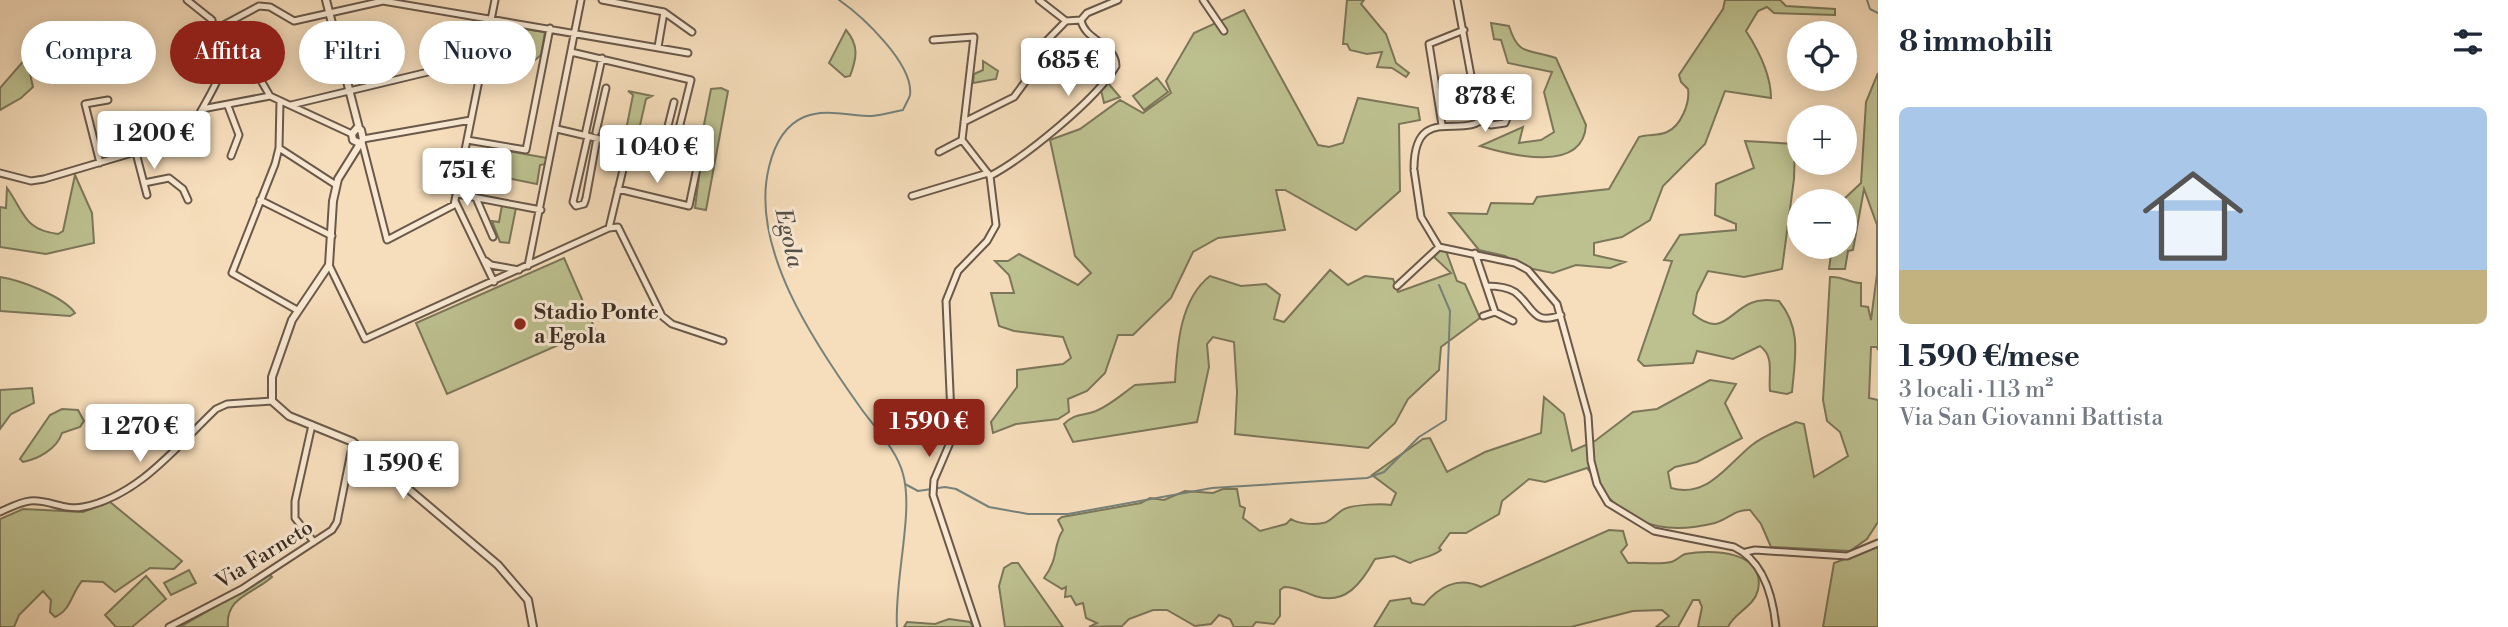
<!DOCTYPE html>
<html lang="it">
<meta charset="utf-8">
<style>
body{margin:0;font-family:"Libre Bodoni",serif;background:#f2f2f3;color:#1f2937;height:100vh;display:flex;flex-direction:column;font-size:26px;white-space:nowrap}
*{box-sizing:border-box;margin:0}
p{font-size:23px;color:#747a83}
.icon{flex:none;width:38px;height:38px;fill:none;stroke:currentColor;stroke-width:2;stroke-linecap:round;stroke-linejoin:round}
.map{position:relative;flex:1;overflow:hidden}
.drawer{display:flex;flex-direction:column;background:#fff;width:630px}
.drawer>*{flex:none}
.banner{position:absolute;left:21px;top:21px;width:665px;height:63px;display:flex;gap:14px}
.tools{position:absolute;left:1787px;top:21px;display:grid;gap:14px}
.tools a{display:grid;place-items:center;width:70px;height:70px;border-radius:50%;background:#fff;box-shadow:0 4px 18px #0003;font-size:35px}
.price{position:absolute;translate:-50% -60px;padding:0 16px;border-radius:7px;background:#fff;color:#222;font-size:23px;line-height:46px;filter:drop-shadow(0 2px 4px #0008)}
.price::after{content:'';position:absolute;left:50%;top:42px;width:21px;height:16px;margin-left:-10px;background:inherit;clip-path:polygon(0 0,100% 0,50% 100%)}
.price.selected{background:#8f2418;color:#fff}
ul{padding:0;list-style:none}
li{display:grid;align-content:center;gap:14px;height:371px;padding:0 21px}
li span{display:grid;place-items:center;height:217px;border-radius:10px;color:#555}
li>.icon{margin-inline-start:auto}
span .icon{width:126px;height:126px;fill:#fffc;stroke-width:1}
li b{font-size:30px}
h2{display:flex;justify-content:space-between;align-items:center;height:84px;padding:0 21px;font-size:30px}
.chip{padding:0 24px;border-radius:32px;background:#fff;box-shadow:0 4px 18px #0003;font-size:24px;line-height:63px}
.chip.selected{background:#8f2418;color:#fff}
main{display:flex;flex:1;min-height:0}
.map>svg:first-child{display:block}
.green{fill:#bdc190;stroke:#7c775a;stroke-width:2}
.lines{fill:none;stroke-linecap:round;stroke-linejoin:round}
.stream{stroke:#76827b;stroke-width:2}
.minor-casing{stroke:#6a594a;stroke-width:9}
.tertiary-casing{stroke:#6a594a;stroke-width:10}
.minor{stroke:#f9e9d3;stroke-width:5}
.tertiary{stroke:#f9e9d3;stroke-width:6}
.poi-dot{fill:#8f2418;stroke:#f9e9d3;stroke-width:2.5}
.labels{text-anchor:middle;stroke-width:6;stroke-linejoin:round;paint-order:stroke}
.poi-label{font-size:21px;font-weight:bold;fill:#3c2d25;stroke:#f9e9d3;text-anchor:start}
.street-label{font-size:21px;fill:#3c2d25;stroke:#f9e9d3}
.water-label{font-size:23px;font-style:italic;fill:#545049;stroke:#f9e9d3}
</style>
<main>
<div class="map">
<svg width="1878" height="627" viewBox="0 0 1878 627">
<rect width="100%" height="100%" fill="#f6ddbb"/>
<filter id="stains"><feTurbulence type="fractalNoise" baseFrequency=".00286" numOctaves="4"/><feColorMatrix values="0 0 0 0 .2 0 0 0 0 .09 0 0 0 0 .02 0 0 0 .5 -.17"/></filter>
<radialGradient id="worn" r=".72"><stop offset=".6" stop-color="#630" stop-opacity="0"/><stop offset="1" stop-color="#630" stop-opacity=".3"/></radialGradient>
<path class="green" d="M1347,0H1364L1361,4L1386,34L1396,63L1409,73L1406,77L1392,68L1377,67L1382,52L1367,54L1350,50L1347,44H1343Z
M1725,0H1780L1786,6L1835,9V15L1774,13L1767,7L1758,11L1746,31C1757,48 1771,75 1771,98L1725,91L1705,144L1663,186L1650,220L1622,237L1594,243V255L1625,262L1610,268L1576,265L1553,273L1528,268L1505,256L1479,250L1449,213L1487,214L1491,203L1533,204L1537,197L1609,189L1639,137C1648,134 1659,136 1667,132C1681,126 1690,103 1688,89L1681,82L1679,75L1723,9Z
M1244,10L1318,145L1329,147L1343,143L1358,98L1418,108L1420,120L1399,124L1400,191L1356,230L1285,190H1276L1285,230L1218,238L1193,252L1171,298L1133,335H1118L1105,373L1087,391L1068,399L1069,412L1058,419L1016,424L993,433L991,422L1017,387V370L1063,364L1071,358L1063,337L1014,331L999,326L991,293H1014L1009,275L995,261H1008L1019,254L1078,285L1091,273L1075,256L1050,140L1080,129L1120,100L1143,113L1171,93L1166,81L1194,33Z
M1491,23L1509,26C1519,58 1529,48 1556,58L1586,125C1583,174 1510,155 1480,146L1523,127L1519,143L1541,140L1554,132L1544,92L1552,72L1508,63L1501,40L1494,39Z
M525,29L545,32L541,55L535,60L522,49Z
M846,30C859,45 857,58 850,76L845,77L829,63Z
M33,50C57,50 77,51 95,69L57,64L37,65L30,74L33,87L21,98L0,110V88Z
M983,61L998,71L996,79L973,83L974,74L983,70Z
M1878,73V350L1877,347H1871L1869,398L1878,400V522L1867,539L1850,551L1771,547L1761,524L1750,510C1735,509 1729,519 1715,523C1675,533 1640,530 1609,498C1601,490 1595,477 1587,468L1545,482L1529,479L1502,501L1499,514L1466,533H1450L1439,548L1441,550C1431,558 1421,557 1410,563L1394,556L1375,559C1362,582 1346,606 1315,596C1303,592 1297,587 1284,587L1280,590V616L1274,624L1256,622L1252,627H1234L1230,619L1219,615L1211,624L1195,626L1167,610H1153L1129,619L1122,626L1089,627L1097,623L1086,618L1083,603L1076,605L1071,596L1065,597L1066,587L1062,589L1044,578C1060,556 1052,547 1063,530L1058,520L1062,517L1141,503L1150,498L1164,500L1185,491L1213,493L1223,489H1237L1240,506L1245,508L1243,518L1260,531L1286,524L1291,519C1298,524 1314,525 1323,523C1331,523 1338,510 1347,508C1355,505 1382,503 1391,505L1396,493L1372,475L1423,439L1430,438L1447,472L1485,452L1541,433L1544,397L1564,414L1572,451L1595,441L1633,412L1657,409L1710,380L1736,384L1725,403L1742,438L1697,462L1675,467L1668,472L1671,488C1707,499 1727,465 1752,445C1764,435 1782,429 1796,422L1804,424L1814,477L1848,456L1840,432L1827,421L1823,400L1830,277C1843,276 1849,283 1861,283V306L1868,307L1871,320L1877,274V225L1864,189L1853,250L1848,251L1845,269H1829L1832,247H1844L1842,201L1861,183L1866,102Z
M1157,78L1168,92L1144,110L1133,96Z
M1108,83L1120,97L1104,103L1101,90Z
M721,88L728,91L706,210L695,208L700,169H703L705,157L698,155L711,89Z
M628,91L652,96L646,99L638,134L626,130L633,95Z
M1745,141L1795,144L1794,179L1782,269L1744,277L1708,271L1697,293L1693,314C1722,338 1729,312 1751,303C1760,299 1769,300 1779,301C1802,329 1795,358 1792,392L1787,394L1770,391C1768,374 1775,357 1760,346L1733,359L1697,351L1693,363L1644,366L1638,360L1672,261L1664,260L1680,235L1736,230V224L1715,215L1716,184L1754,168Z
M492,148L547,158L546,164L540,165L537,184L487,174Z
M75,175L92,213L94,243L46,254L0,247V207L6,208L7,188C25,213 24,230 58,234L63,231Z
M502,205L516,208L509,243L500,242L492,221L499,222Z
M1441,249L1446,251L1457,281L1465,284L1480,318L1441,347L1439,370L1408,399L1395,423L1368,448L1235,434L1237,392L1234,342L1213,337L1207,344L1209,367L1197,422L1073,442L1064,424C1075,413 1083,416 1096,411C1112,404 1122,394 1135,385L1175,382C1177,346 1180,299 1210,276L1241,286L1266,284L1280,295L1274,319L1284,322L1330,270L1348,285L1365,276L1393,279L1398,292L1451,273L1434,257Z
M564,258L595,329L447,394L416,323Z
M0,277C20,280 63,296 75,313L70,316L0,311Z
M32,388L34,403L11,414L0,429V390Z
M62,409L78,410L84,421L80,427L62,433C57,449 38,459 23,462L20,459L50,415Z
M110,502L182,561L174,569L150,568L115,592L103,582L82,581C71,594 71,610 55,617L50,612L51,600L43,591L19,615L14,627H0V519L23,509L83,512Z
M1609,530L1623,531L1627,545L1621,552L1628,563C1640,562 1659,565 1671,562C1676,561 1680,556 1685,554C1710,549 1766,550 1758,590C1754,607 1735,612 1728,627H1698L1702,607L1699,600H1693L1678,627H1656L1669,616L1662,610L1633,611L1571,627H1374L1390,601L1410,598L1412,603L1424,605C1438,587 1458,576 1481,587Z
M1878,547V627H1823L1834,563Z
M1012,563H1018L1063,627H1005L999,586L1004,568Z
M189,570L196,583L171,595L164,583Z
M270,575L272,577C253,594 225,597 228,627H180Z
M146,576L166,599L132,627H116L105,615Z
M949,619L970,622L973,627H904L907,622L935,624Z"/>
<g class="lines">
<path class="stream" d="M839,0C862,16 914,64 910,95C909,99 905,105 903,110C893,112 882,115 872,116C850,116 825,108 804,117C783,126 774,146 769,167C749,247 815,344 860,407C874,427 897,450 903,474C914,512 894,581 897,627
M1867,0L1870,9L1878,13
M905,484L918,491L945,487L956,489L989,507L1028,514H1068L1212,488L1367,478L1384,472L1419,437L1446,420L1450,311L1439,285"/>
<g class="minor-casing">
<path id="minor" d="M187,0L212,20
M602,0L664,12L658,47
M1039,0L1066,21L1081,20
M1203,0L1224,31
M259,6L270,7L294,21L383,1L688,53
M664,12L692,32
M1081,20L1087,13L1118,0
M220,27L259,6
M228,32L238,41L270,96L352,134
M933,40L974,37L962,140L990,176L996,225L987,241L958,271L946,301L952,438L934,480L933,495L977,627
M571,52L691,80L672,157
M280,101L279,148L275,164L232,273L297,310
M291,105L482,59
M228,106L239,135L231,156
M202,109L270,96
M1481,121L1491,125L1505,123L1512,106L1485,97
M964,122L1014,97L1025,82L1026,62L1066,21
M1442,125L1429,44L1464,30
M557,129L621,144
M596,132L606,88
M585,135L602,58
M588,136L573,202L576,206L584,204L586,198L597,138
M363,139L471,120
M621 146a7 7 0 1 1 14 0a7 7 0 1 1-14 0Z
M467,140L526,150L550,28
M362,142L387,240L454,205L495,0
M279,148L336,185
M939,152L962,140
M136,153L147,195
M661,154L674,102
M100,163L85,104L108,100
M1414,167C1415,101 1466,142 1485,116L1487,104L1472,81L1457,0
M1414,170L1421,217L1439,247L1515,263L1528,270L1557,304L1588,416L1591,461L1597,484L1608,503L1654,531L1734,547C1764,561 1773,597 1776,627
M0,173L31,181L44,179L186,137C199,113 234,61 229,35L214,25L210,18
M990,176C1024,158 1097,99 1116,66C1116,44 1084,40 1081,20
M144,183L169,178L183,189L188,200
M618,189L689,206L698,163L634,148
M457,194L541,210
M912,196L988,173
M476,198L493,237
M260,200L332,236
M455,201L494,282
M609,228L627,153
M1475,253L1495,312L1513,321
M486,261L491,265L519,270
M329,265L365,339L609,228L618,227L662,316L672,324L723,341
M528,266L581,0
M1397,286L1439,247
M1487,286C1496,286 1507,287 1515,292C1534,307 1532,326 1561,315
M1483,316L1495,312
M312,425L295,501V518L314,542
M0,512C9,508 20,502 30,501C48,499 65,511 83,507C139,496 177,446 216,409L227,404L272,401
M1746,552L1755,550L1847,556L1878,543
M169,627L242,589L332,530L337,522L353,442"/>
</g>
<g class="tertiary-casing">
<path id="tertiary" d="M326,0L359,128
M359,143L353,140L352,134L357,128L361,130L363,139L338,179L333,201L329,265L292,320L272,377V401L289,416L353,442L498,565L528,600L533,627"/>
</g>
<use href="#minor" class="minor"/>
<use href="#tertiary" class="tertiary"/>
</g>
<circle class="poi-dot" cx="520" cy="324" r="7"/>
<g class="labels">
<g class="poi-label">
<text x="534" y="319">Stadio Ponte<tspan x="534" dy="24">a Egola</tspan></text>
</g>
<g class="street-label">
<text transform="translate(264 554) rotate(-32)" y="7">Via Farneto</text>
</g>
<g class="water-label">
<text transform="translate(790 238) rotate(77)" y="8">Egola</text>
</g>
</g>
<rect width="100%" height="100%" filter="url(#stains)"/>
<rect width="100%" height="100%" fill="url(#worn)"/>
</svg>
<div class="tools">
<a><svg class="icon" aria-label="locate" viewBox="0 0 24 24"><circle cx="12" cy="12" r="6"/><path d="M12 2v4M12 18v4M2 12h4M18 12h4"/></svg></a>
<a>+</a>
<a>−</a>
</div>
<b class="price" style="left:1068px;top:98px">685 €</b>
<b class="price" style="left:1485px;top:134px">878 €</b>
<b class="price" style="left:154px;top:171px">1 200 €</b>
<b class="price" style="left:657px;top:185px">1 040 €</b>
<b class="price" style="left:467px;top:208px">751 €</b>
<b class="price selected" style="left:929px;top:459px">1 590 €</b>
<b class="price" style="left:140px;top:464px">1 270 €</b>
<b class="price" style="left:403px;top:501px">1 590 €</b>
<div class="banner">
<a class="chip">Compra</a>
<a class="chip selected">Affitta</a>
<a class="chip">Filtri</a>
<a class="chip">Nuovo</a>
</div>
</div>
<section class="drawer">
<h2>8 immobili<svg class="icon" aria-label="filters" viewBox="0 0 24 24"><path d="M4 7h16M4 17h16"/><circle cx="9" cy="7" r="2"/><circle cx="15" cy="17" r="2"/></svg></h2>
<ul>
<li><span style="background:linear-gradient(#a9c7e8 75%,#c2b280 0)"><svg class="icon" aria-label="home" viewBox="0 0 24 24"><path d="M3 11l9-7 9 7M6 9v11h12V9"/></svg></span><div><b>1 590 €/mese</b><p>3 locali · 113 m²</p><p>Via San Giovanni Battista</p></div></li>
</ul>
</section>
</main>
